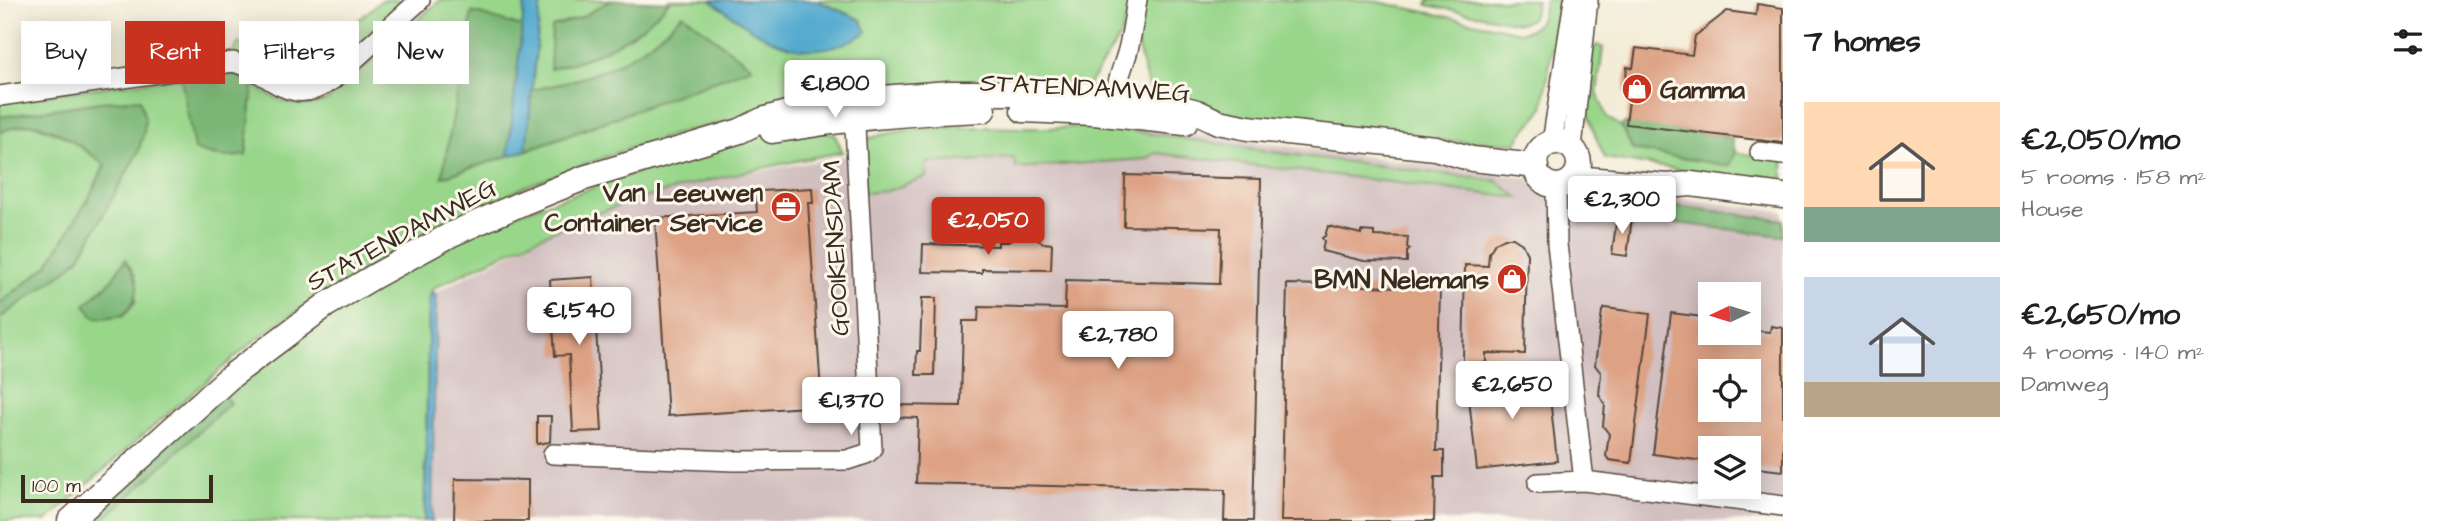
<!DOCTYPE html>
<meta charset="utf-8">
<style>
body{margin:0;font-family:"Architects Daughter",sans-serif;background:#f2f2f2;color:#202124;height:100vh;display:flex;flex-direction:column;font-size:26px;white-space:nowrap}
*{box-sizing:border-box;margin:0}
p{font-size:23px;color:#757577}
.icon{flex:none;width:38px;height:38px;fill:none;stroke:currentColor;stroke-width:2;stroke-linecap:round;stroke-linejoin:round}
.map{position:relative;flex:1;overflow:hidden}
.details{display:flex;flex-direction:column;background:#fff;width:665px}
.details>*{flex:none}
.hud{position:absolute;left:21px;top:21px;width:665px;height:63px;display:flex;gap:14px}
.needle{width:46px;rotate:266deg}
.controls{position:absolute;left:1698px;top:282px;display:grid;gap:14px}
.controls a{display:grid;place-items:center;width:63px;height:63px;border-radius:0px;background:#fff;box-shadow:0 4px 18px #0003;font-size:35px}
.scale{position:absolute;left:21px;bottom:18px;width:192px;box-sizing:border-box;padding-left:7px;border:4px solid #3b2a1e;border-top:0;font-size:19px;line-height:24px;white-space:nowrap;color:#3b2a1e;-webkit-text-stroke:5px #fbf7ec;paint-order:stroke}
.price{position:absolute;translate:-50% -60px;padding:0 16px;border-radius:7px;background:#fff;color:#222;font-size:23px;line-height:46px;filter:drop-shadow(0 2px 4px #0008)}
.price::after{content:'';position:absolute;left:50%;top:42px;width:21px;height:16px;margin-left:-10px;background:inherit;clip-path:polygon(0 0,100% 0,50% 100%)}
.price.current{background:#c8321e;color:#fff}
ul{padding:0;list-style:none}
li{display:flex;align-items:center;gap:21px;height:175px;padding:0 21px}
li span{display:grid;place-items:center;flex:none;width:196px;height:140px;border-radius:0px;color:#555}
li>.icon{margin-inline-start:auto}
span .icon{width:84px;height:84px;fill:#fffc;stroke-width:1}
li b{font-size:30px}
h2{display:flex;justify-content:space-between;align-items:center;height:84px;padding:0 21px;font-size:30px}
.pill{padding:0 24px;border-radius:0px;background:#fff;box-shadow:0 4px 18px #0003;font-size:24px;line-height:63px}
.pill.current{background:#c8321e;color:#fff}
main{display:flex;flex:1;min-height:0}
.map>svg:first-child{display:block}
.industrial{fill:#d2bfc0;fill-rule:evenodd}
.green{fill:#98d68a;stroke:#6a8054;stroke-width:2;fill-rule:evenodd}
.forest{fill:#7ab776;stroke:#5a704a;stroke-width:2}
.water{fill:#51a9ce;stroke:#466a76;stroke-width:2}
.building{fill:#dda184;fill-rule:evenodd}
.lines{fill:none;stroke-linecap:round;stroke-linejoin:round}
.minor-casing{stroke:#57473a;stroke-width:22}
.major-casing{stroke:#57473a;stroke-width:27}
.minor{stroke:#fff;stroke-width:19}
.major{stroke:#fff;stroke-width:24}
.labels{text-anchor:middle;stroke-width:6;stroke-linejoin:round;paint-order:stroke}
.street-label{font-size:26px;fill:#3b2a1e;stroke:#fbf7ec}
.poi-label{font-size:26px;font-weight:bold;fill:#3b2a1e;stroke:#fbf7ec;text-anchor:end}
</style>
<main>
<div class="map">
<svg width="1783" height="521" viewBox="0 0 1783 521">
<rect width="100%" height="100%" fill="#fbf7ec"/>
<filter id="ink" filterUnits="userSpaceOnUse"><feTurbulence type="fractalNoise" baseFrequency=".0143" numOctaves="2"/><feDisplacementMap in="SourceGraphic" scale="14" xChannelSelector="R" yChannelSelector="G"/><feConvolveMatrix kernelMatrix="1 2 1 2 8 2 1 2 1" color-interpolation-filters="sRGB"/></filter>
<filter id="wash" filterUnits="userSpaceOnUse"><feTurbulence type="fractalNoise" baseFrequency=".00686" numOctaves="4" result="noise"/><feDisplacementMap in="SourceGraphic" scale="28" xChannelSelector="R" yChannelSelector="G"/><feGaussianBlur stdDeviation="1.57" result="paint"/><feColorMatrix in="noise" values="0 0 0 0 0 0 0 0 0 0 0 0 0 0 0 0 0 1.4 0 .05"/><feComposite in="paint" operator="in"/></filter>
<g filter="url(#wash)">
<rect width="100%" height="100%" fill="#f3edd8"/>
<path class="industrial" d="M1148,128L1783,212V521H106L326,350L622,195L869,152ZM1710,294H1748V332H1710ZM1710,371H1748V410H1710ZM1710,448H1748V486H1710Z"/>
<path class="green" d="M382,0H411L331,74L299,87L230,55L239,43L277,60L304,61L323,50Z
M440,0H525L522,27L472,12L443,177L541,146L751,67L683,14C633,63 599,77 532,90L541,0H611L580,18L552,27L551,69C602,57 632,38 669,1L667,0H710L774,42L861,20L816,0H1131L1121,35L1087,87L743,118L682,132L625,150L526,186L421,237L309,302L253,342L143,435L46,521H0V318L67,270L80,257L138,152L99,102L0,117V100L181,77L246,155L253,85C279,101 299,112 329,99ZM126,260L136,301L124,315L103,318L94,296L110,282Z
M1144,0H1369L1520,32C1539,30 1543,17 1545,0H1559L1543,107C1536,121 1522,130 1516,143L1406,140L1252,119L1150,95L1136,39Z
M1429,0H1537C1535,13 1533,22 1519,23L1427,5Z
M1597,45L1603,48L1597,92L1607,118L1621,126L1633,150L1729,165L1733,152L1783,159V186L1605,158L1593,130L1585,102L1593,48Z
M32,124L64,136L105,164L90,196L47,266L0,303V132L15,127Z
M1093,125L1280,153L1497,181L1519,198L1156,153L1145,159L1016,168L1014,158L926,163V177L887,191L864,193L863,151L867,139C940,116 1018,135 1093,125Z
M782,131L828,132L834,134L843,152C772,165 703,180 634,201C563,222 498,257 432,289L429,296L424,521H102L230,403L221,393L296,335L486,224L736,139Z"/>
<path class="forest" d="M611,0L669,2C637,38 597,58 550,69L552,27L580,18Z
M472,12L522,27L508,156L442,177Z
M683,14L752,67L526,150L532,90C599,77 633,63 683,14Z
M226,72L235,75L253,85L246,155C226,159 212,156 194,149L181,77Z
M140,99L145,119L144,132L138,152L80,257L67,270L0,318V303L47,266L90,196L105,165C88,151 54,126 32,124C22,123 9,129 0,132V117L100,102Z
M1626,122L1732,138L1735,152L1729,166L1633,150L1621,126Z
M1639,201L1783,220V236L1602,214L1604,203Z
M125,260C142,281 141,295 124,315L103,318L94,317L85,305L110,282Z
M221,393L230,403L102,521H78Z"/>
<path class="water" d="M525,0H541L526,150L508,156Z
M710,0H816L861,20L867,32C802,71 764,39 710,0Z
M434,292L436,298L432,521H425L429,296Z"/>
<g id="blocks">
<path class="building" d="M1757,4L1783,8V143L1626,124L1630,93H1624L1627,67L1633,68L1636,48L1692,55L1695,36L1727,11L1756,15Z
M1125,175L1261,179L1253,521H1224L1225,490L916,483L918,418L893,417L894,405L961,406L963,321H978L979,307L1065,309L1066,280L1219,284L1221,228L1124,226Z
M812,188L813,203H808L822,406L668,416L655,218L757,212L756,198H762V191Z
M1617,216L1632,218L1627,256L1612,254Z
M1328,226L1361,234V231L1374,232V236L1408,237L1407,247L1410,249L1407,252V262L1364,261L1322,251L1324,241L1322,238L1325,236Z
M1023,235L1036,238L1043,243L1052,244L1051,270L982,269V273L922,272L923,244L998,246V242H1007Z
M1513,238L1522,244L1527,254L1525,354L1486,353V363L1463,362L1465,265L1488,266L1489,253L1495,243L1505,238Z
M593,277L602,431L573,432L569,355L555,356L550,280Z
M1287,284L1440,288L1436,451H1444V477H1435L1434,521H1281Z
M922,298H936L934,375H916L917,351H920Z
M1605,308L1650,314L1631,463L1609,460L1606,456L1609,434L1603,426L1605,404L1599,395L1601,373L1595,365L1602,311Z
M1671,313L1710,318V332H1748V330L1770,332L1771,326L1783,328V471L1748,467V448H1710V462L1653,454ZM1710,371H1748V410H1710Z
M1547,371L1557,461L1477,470L1467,381Z
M537,416H551L550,442L537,444Z
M455,479L528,480V521H454Z"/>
</g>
</g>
<g filter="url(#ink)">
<use href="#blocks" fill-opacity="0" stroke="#57473a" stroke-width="2"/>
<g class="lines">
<g class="minor-casing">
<path id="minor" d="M0,96L233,62C273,71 288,111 332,80L420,0
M1119,111C1112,87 1122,72 1128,50C1132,34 1134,17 1137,0
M1552,143L1574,0
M1572,147L1588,0
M1760,152L1783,155
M1556,186L1557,244L1584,481L1783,506
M553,454L734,461L847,460L866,454L872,449L854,107
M1538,483L1584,481"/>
</g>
<g class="major-casing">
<path id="major" d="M1023,110L1094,113L1185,123
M772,131C842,119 911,112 983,110
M1535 164a22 22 0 1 1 44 0a22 22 0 1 1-44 0Z
M1575,178L1667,186L1691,184L1783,196
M70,521L230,377L326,305L375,276L452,234L520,204L584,178L740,131L762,120L804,108L853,100L949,93H1055L1146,99L1197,112L1218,122L1248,128L1435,148L1472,159L1536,166"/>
</g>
<use href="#minor" class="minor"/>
<use href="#major" class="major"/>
</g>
</g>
<defs>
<g id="shop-disc" transform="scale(1.575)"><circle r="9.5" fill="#c8321e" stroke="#fbf7ec"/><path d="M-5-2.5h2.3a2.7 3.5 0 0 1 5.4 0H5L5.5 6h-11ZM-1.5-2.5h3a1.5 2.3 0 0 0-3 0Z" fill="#fff"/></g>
<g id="office-disc" transform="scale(1.575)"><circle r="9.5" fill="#c8321e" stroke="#fbf7ec"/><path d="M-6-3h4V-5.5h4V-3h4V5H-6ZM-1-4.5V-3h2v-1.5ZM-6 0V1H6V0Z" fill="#fff"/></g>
</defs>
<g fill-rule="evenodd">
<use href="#shop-disc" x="1637" y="89"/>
<use href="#office-disc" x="786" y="207"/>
<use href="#shop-disc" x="1512" y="279"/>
</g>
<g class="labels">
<g class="street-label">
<text transform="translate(1085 87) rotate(3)" y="9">STATENDAMWEG</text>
<text transform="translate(401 234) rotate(-28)" y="9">STATENDAMWEG</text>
<text transform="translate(835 248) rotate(-93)" y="9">GOOIKENSDAM</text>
</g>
<g class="poi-label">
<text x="1660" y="98" text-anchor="start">Gamma</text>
<text x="763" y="201">Van Leeuwen<tspan x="763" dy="30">Container Service</tspan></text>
<text x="1489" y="288">BMN Nelemans</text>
</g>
</g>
</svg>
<div class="controls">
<a><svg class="needle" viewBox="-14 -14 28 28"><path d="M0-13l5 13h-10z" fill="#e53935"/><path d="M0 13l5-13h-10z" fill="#757577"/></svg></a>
<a><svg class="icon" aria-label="locate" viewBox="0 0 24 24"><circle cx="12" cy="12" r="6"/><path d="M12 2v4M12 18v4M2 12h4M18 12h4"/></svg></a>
<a><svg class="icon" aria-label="layers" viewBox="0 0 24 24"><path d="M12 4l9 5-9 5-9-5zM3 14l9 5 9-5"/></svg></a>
</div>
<div class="scale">100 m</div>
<b class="price" style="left:835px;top:120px">€1,800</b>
<b class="price" style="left:1622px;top:236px">€2,300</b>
<b class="price current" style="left:988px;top:257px">€2,050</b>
<b class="price" style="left:579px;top:347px">€1,540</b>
<b class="price" style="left:1118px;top:371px">€2,780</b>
<b class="price" style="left:1512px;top:421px">€2,650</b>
<b class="price" style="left:851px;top:437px">€1,370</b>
<div class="hud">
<a class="pill">Buy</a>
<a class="pill current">Rent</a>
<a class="pill">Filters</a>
<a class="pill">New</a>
</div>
</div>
<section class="details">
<h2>7 homes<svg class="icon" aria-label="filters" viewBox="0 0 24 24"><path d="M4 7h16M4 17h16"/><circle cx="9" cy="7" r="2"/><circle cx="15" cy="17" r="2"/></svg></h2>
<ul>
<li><span style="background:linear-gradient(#ffd9b3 75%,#7fa58c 0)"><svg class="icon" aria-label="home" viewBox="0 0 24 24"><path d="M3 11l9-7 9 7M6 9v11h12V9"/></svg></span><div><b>€2,050/mo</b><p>5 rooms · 158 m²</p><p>House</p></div></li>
<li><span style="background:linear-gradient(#c9d6e8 75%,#b9a48a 0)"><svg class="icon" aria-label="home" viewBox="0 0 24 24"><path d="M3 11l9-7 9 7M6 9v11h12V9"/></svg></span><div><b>€2,650/mo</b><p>4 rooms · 140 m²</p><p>Damweg</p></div></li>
</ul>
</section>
</main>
